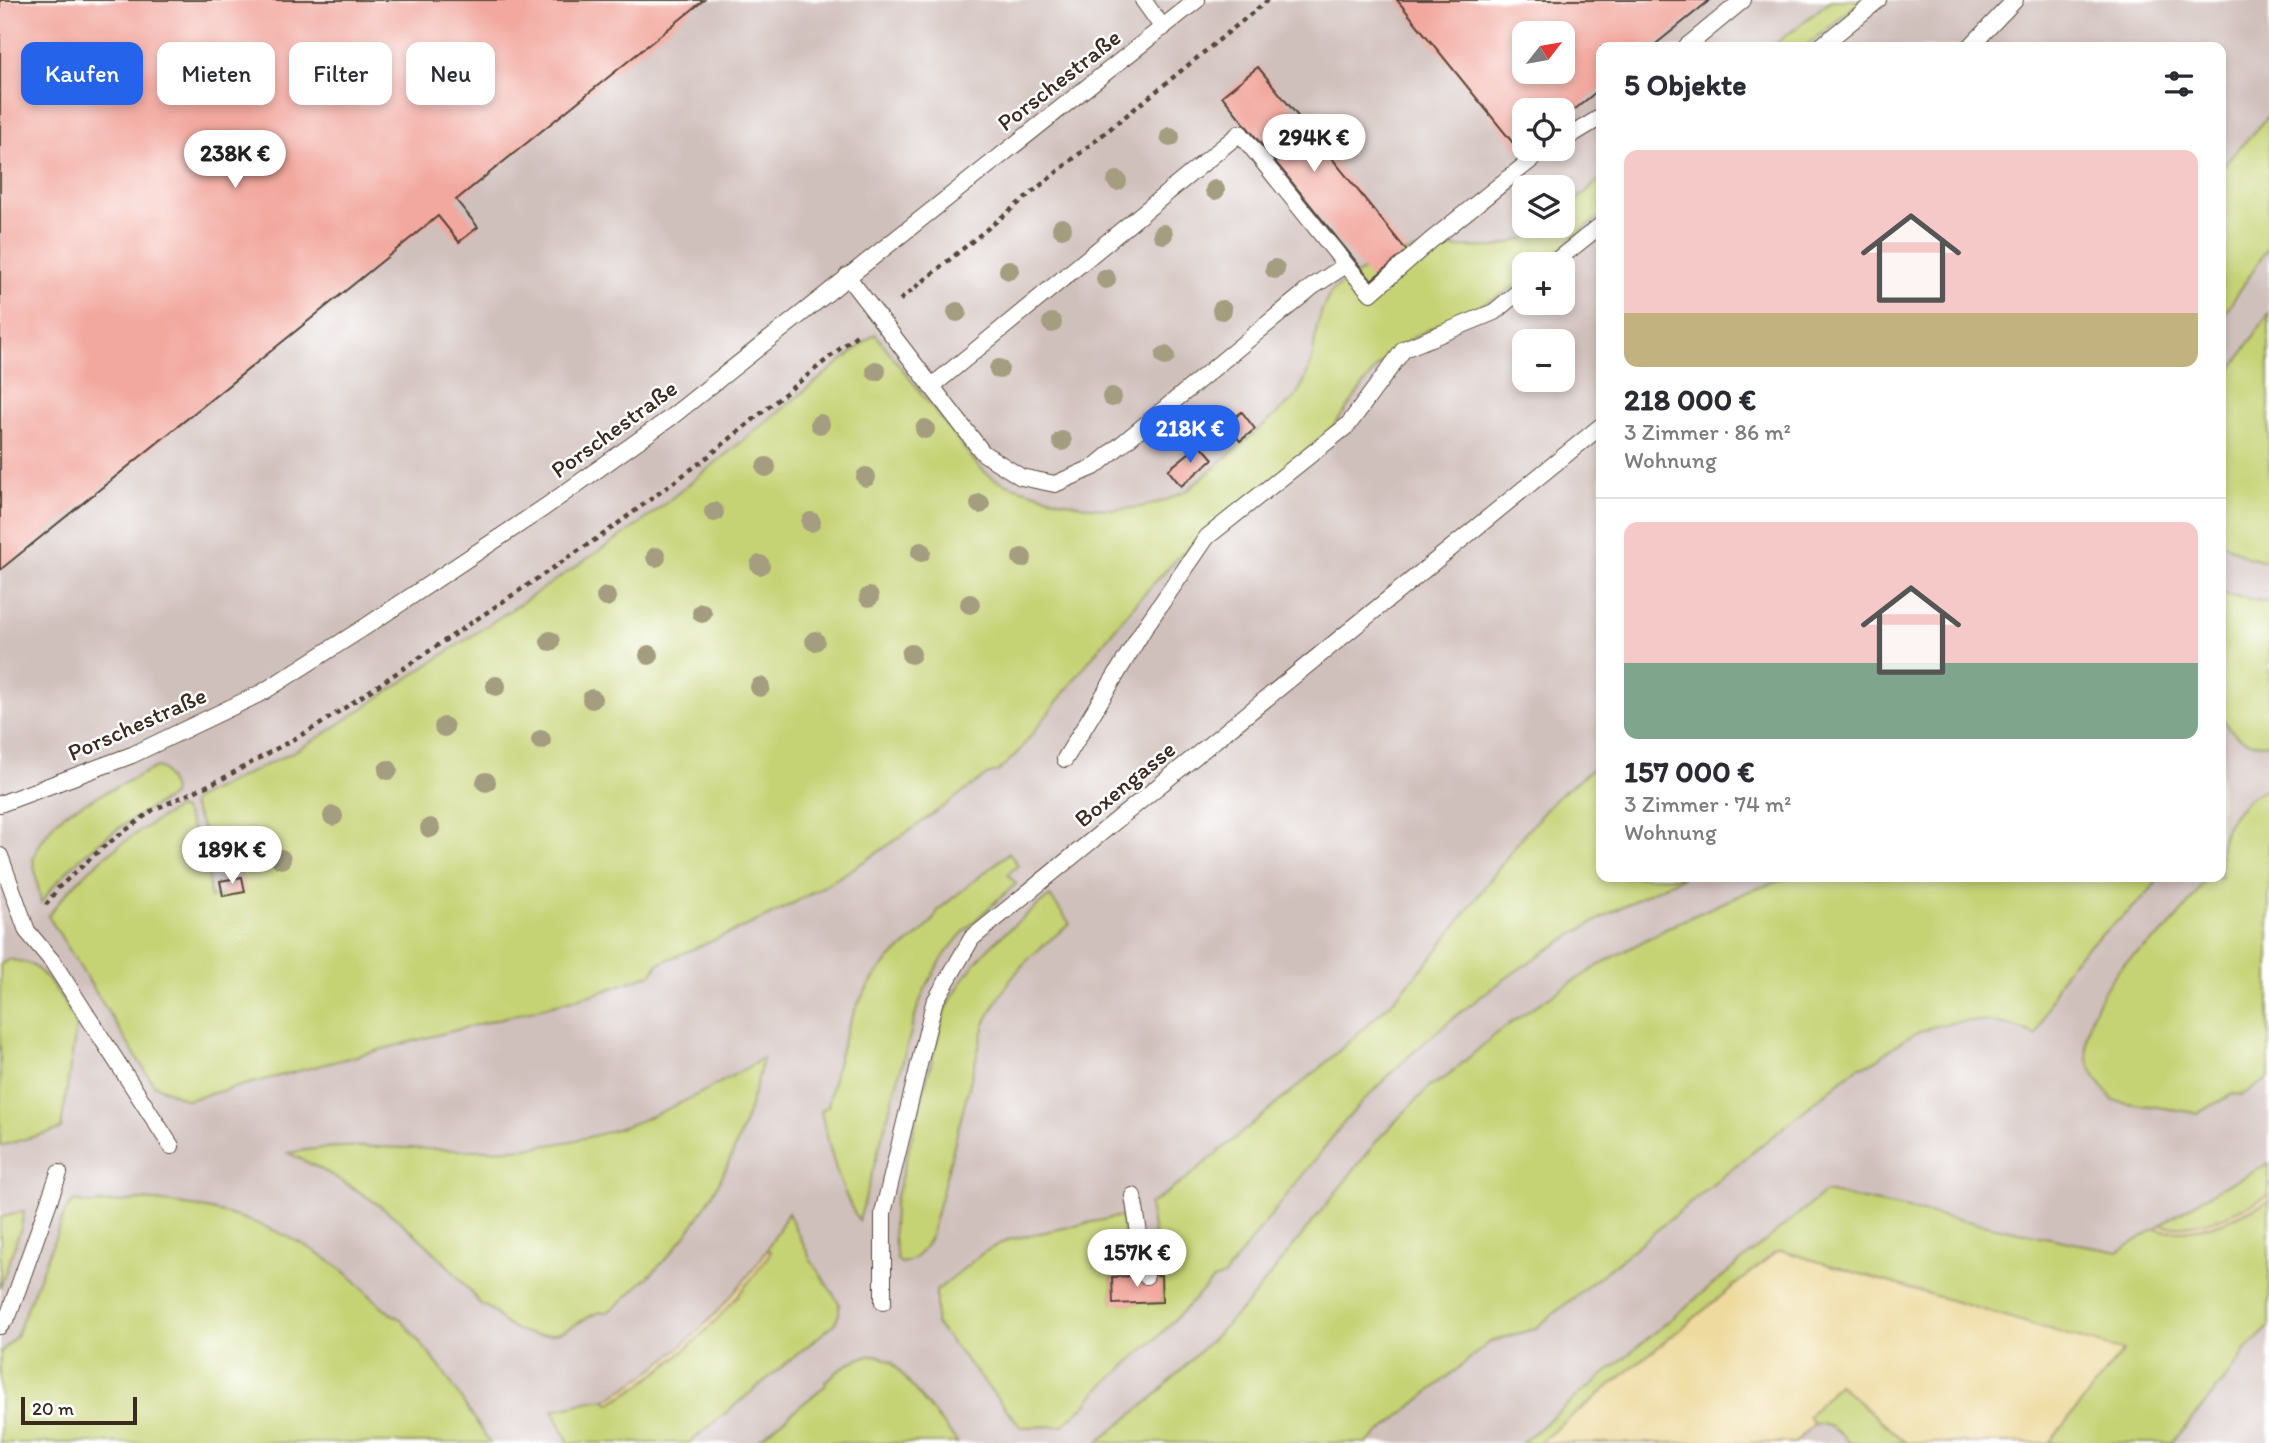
<!DOCTYPE html>
<html lang="de">
<meta charset="utf-8">
<style>
body{margin:0;font-family:Itim,sans-serif;background:#f2f2f3;color:#2b2b33;height:100vh;display:flex;flex-direction:column;font-size:26px;white-space:nowrap}
*{box-sizing:border-box;margin:0}
p{font-size:23px;color:#7c7c81}
.icon{flex:none;width:38px;height:38px;fill:none;stroke:currentColor;stroke-width:2;stroke-linecap:round;stroke-linejoin:round}
.map{position:relative;flex:1;overflow:hidden}
.sheet{position:absolute;left:1596px;top:42px;width:630px;height:840px;display:flex;flex-direction:column;background:#fff;border-radius:14px;box-shadow:0 4px 10px #0003}
.sheet>*{flex:none}
.hud{position:absolute;left:21px;top:42px;width:665px;height:63px;display:flex;gap:14px}
.needle{width:46px;rotate:59deg}
.controls{position:absolute;left:1512px;top:21px;display:grid;gap:14px}
.controls a{display:grid;place-items:center;width:63px;height:63px;border-radius:14px;background:#fff;box-shadow:0 4px 10px #0003;font-size:35px}
.scale{position:absolute;left:21px;bottom:18px;width:116px;box-sizing:border-box;padding-left:7px;border:4px solid #3b2a1e;border-top:0;font-size:19px;line-height:24px;white-space:nowrap;color:#3b2a1e;-webkit-text-stroke:5px #fff;paint-order:stroke}
.price{position:absolute;translate:-50% -60px;padding:0 16px;border-radius:24px;background:#fff;color:#222;font-size:23px;line-height:46px;filter:drop-shadow(0 2px 4px #0008)}
.price::after{content:'';position:absolute;left:50%;top:42px;width:21px;height:16px;margin-left:-10px;background:inherit;clip-path:polygon(0 0,100% 0,50% 100%)}
.price.active{background:#2563eb;color:#fff}
ul{padding:0;list-style:none}
li{display:grid;align-content:center;gap:14px;height:371px;padding:0 28px}
li+li{border-top:2px solid #e1e1e2}
li span{display:grid;place-items:center;height:217px;border-radius:14px;color:#555}
li>.icon{margin-inline-start:auto}
span .icon{width:126px;height:126px;fill:#fffc;stroke-width:1}
li b{font-size:30px}
h2{display:flex;justify-content:space-between;align-items:center;height:84px;padding:0 28px;font-size:30px}
.chip{padding:0 24px;border-radius:14px;background:#fff;box-shadow:0 4px 10px #0003;font-size:24px;line-height:63px}
.chip.active{background:#2563eb;color:#fff}
.map>svg:first-child{display:block}
.industrial{fill:#d0c0bc;fill-rule:evenodd}
.green{fill:#c6d375;stroke:#807e4a;stroke-width:2}
.sand{fill:#eeda9e;stroke:#94825e;stroke-width:2}
.building{fill:#f2a89f;fill-rule:evenodd}
.lines{fill:none;stroke-linecap:round;stroke-linejoin:round}
.lane-casing{stroke:#564739;stroke-width:18}
.path{stroke:#564739;stroke-width:4.5;stroke-dasharray:5 5;stroke-linecap:butt}
.lane{stroke:#fff;stroke-width:16}
.tree{fill:#a49d7f}
.labels{text-anchor:middle;stroke-width:5;stroke-linejoin:round;paint-order:stroke}
.street-label{font-size:24px;fill:#3b2a1e;stroke:#fff}
</style>
<div class="map">
<svg width="2269" height="1443" viewBox="0 0 2269 1443">
<rect width="100%" height="100%" fill="#fff"/>
<filter id="ink" filterUnits="userSpaceOnUse"><feTurbulence type="fractalNoise" baseFrequency=".0143" numOctaves="2"/><feDisplacementMap in="SourceGraphic" scale="14" xChannelSelector="R" yChannelSelector="G"/><feConvolveMatrix kernelMatrix="1 2 1 2 8 2 1 2 1" color-interpolation-filters="sRGB"/></filter>
<filter id="wash" filterUnits="userSpaceOnUse"><feTurbulence type="fractalNoise" baseFrequency=".00686" numOctaves="4" result="noise"/><feDisplacementMap in="SourceGraphic" scale="28" xChannelSelector="R" yChannelSelector="G"/><feGaussianBlur stdDeviation="1.57" result="paint"/><feColorMatrix in="noise" values="0 0 0 0 0 0 0 0 0 0 0 0 0 0 0 0 0 1.4 0 .05"/><feComposite in="paint" operator="in"/></filter>
<g filter="url(#wash)">
<rect width="100%" height="100%" fill="#f0ecd5"/>
<path class="industrial" d="M0,0H2269V1443H0ZM1524,33H1563V72H1524ZM1601,47H2221V877H1601ZM1524,110H1563V149H1524ZM1524,187H1563V226H1524ZM1524,264H1563V303H1524ZM1524,341H1563V380H1524Z"/>
<path class="green" d="M1831,0H1862L1805,47H1772Z
M2269,115V246L2221,319V168Z
M1601,178V215L1542,264H1524V279C1484,311 1430,320 1391,354C1365,375 1352,408 1327,432C1284,473 1232,506 1189,547C1125,609 1074,681 1019,751L999,771L987,775C917,826 845,879 766,917C731,934 694,948 658,964L652,974L595,994L187,1100L154,1085L48,916C82,869 128,836 178,808L184,811L211,868L208,873L210,898L244,892L240,867L227,869L222,868L192,806L193,800L289,754L323,735L641,523L875,334L974,461C979,466 984,472 990,476C1002,484 1022,489 1036,493C1091,511 1136,519 1189,489L1294,399L1304,382L1312,360L1317,327L1322,310L1331,292L1352,277L1375,264L1401,254L1426,248L1497,247L1526,238L1546,226H1563V213Z
M2269,313V561L2249,558L2221,542V386Z
M2221,593L2269,603V743C2249,747 2227,733 2221,714Z
M1601,762V877H1683C1558,934 1450,1008 1356,1109C1339,1127 1325,1148 1309,1167C1281,1203 1252,1239 1224,1276L1213,1280L1159,1336L1096,1392L1086,1405L1062,1426L1021,1427L936,1324V1291L984,1252L1007,1240L1121,1216L1130,1276L1112,1277L1113,1303L1162,1302L1161,1275L1149,1205L1182,1182L1320,1068L1392,1002L1433,956L1522,837L1555,799Z
M156,767L163,769L173,789L172,796C122,823 73,856 41,903L33,859L38,847L55,822L68,811Z
M2269,787V1078L2242,1095L2233,1094L2198,1113L2114,1101C2103,1088 2089,1072 2087,1054C2083,1024 2100,994 2118,970C2130,955 2150,946 2164,932C2180,916 2195,897 2206,877H2221C2221,866 2219,854 2221,844C2225,819 2247,796 2269,787Z
M1009,853L1018,865L1008,874L1016,884C971,923 940,948 918,1006L859,1221C838,1186 830,1150 821,1111L828,1106C838,1054 849,1004 886,963C902,945 931,932 938,910Z
M1791,877H2160C2138,910 2102,930 2075,959C2055,980 2048,1011 2036,1036C1995,1014 1939,1017 1900,1042C1887,1051 1874,1066 1859,1066L1536,1328L1490,1342L1367,1443H1097L1155,1396L1248,1303L1380,1137L1431,1085L1443,1080L1497,1033L1532,1008L1604,962L1677,923L1747,892Z
M1050,896L1070,924C1027,957 1009,974 985,1024L931,1235C924,1249 918,1260 902,1263L897,1260L893,1228L894,1205L944,1014C970,957 1003,933 1050,896Z
M9,959C17,961 29,962 35,967C52,981 70,1008 76,1028L61,1129L0,1146V965Z
M763,1058C743,1145 708,1225 639,1285C630,1293 617,1308 606,1312C602,1313 598,1312 595,1314C576,1322 564,1336 542,1335C528,1335 513,1330 502,1321C495,1314 491,1307 481,1305C427,1235 368,1190 288,1153C350,1141 411,1150 473,1150C587,1152 668,1115 763,1058Z
M2269,1163V1196C2236,1212 2198,1232 2160,1225L2223,1186L2240,1179Z
M1825,1192L2118,1252L2155,1229C2196,1237 2233,1219 2269,1201V1327L2248,1348L2224,1381L2172,1443H2049L2122,1351L1782,1251L1775,1253L1539,1443H1521Z
M142,1200C215,1205 285,1226 344,1271C361,1284 382,1312 401,1319L443,1371L490,1443H0V1353L16,1336L66,1210L74,1201L91,1204Z
M24,1211L21,1228L0,1288V1218Z
M788,1213L811,1260L839,1303V1314L834,1324L689,1443H569L553,1410C570,1408 591,1398 606,1400L609,1404C681,1364 723,1317 770,1251L767,1250Z
M877,1355L892,1362L958,1443H755L826,1385L825,1382C842,1368 854,1356 877,1355Z
M1838,1384L1906,1443H1849C1838,1431 1829,1422 1813,1424L1807,1417Z"/>
<path class="sand" d="M2269,1195V1201C2233,1218 2196,1237 2155,1229L2160,1225C2198,1232 2236,1212 2269,1195Z
M767,1250L771,1252C728,1315 675,1366 609,1404L606,1400C672,1362 724,1312 767,1250Z
M1782,1251L2123,1351L2049,1443H1906L1838,1384L1808,1416L1813,1424L1795,1443H1539L1775,1253Z"/>
<g id="blocks">
<path class="building" d="M0,0H704L456,200L478,227L459,242L438,216L0,570Z
M1397,0H1710L1652,47H1601V88L1563,119V110H1524V149H1527L1521,153ZM1524,33H1563V72H1524Z
M1258,67L1407,251L1371,280L1222,96Z
M1242,412L1255,429L1240,441L1226,424Z
M1200,444L1213,459L1181,486L1168,470Z
M242,877L245,892L223,896L220,881Z
M1161,1275L1162,1302L1113,1304L1112,1277Z"/>
</g>
</g>
<g filter="url(#ink)">
<use href="#blocks" fill-opacity="0" stroke="#564739" stroke-width="2"/>
<g class="lines">
<g class="lane-casing">
<path id="lane" d="M1143,0L1163,28
M1686,47L1743,0
M1820,47L1878,0
M1970,47L2015,0
M1563,140L1601,117
M1552,264L1601,225
M847,276L983,453L1021,477L1055,484L1094,467L1312,287L1346,265L1371,293L1429,242L1536,156L1548,149
M931,387L1240,133L1346,265
M1065,759L1145,627L1207,537L1348,425L1404,349L1494,312L1524,287
M0,804L132,755L263,692L365,627L545,507L670,418L1197,0
M0,856L27,931L52,961L171,1146
M1133,1196L1146,1276
M883,1302V1213L934,1003L972,938L1601,426
M0,1326L9,1314L59,1173"/>
</g>
<path class="path" d="M900,300L1268,0
M46,905L58,888L102,848L153,810L222,779L319,725L605,533L705,459L858,334"/>
<use href="#lane" class="lane"/>
</g>
<g class="tree">
<circle cx="1170" cy="137" r="10"/>
<circle cx="1117" cy="181" r="10"/>
<circle cx="1215" cy="190" r="10"/>
<circle cx="1062" cy="228" r="10"/>
<circle cx="1163" cy="234" r="10"/>
<circle cx="1275" cy="269" r="10"/>
<circle cx="1009" cy="270" r="10"/>
<circle cx="1106" cy="279" r="10"/>
<circle cx="1222" cy="310" r="10"/>
<circle cx="957" cy="312" r="10"/>
<circle cx="1052" cy="323" r="10"/>
<circle cx="1165" cy="356" r="10"/>
<circle cx="999" cy="369" r="10"/>
<circle cx="876" cy="371" r="10"/>
<circle cx="1112" cy="397" r="10"/>
<circle cx="820" cy="424" r="10"/>
<circle cx="925" cy="429" r="10"/>
<circle cx="1062" cy="441" r="10"/>
<circle cx="766" cy="467" r="10"/>
<circle cx="866" cy="477" r="10"/>
<circle cx="980" cy="504" r="10"/>
<circle cx="714" cy="512" r="10"/>
<circle cx="811" cy="522" r="10"/>
<circle cx="921" cy="552" r="10"/>
<circle cx="656" cy="557" r="10"/>
<circle cx="1022" cy="558" r="10"/>
<circle cx="760" cy="565" r="10"/>
<circle cx="606" cy="597" r="10"/>
<circle cx="869" cy="597" r="10"/>
<circle cx="970" cy="604" r="10"/>
<circle cx="702" cy="613" r="10"/>
<circle cx="550" cy="641" r="10"/>
<circle cx="815" cy="641" r="10"/>
<circle cx="911" cy="654" r="10"/>
<circle cx="649" cy="655" r="10"/>
<circle cx="496" cy="686" r="10"/>
<circle cx="760" cy="687" r="10"/>
<circle cx="592" cy="699" r="10"/>
<circle cx="444" cy="727" r="10"/>
<circle cx="541" cy="740" r="10"/>
<circle cx="388" cy="770" r="10"/>
<circle cx="486" cy="782" r="10"/>
<circle cx="333" cy="816" r="10"/>
<circle cx="430" cy="828" r="10"/>
<circle cx="281" cy="859" r="10"/>
</g>
</g>
<g class="labels">
<g class="street-label">
<text transform="translate(1059 80) rotate(-38)" y="8">Porschestraße</text>
<text transform="translate(614 429) rotate(-36)" y="8">Porschestraße</text>
<text transform="translate(137 724) rotate(-24)" y="8">Porschestraße</text>
<text transform="translate(1125 784) rotate(-39)" y="8">Boxengasse</text>
</g>
</g>
</svg>
<div class="controls">
<a><svg class="needle" viewBox="-14 -14 28 28"><path d="M0-13l5 13h-10z" fill="#e53935"/><path d="M0 13l5-13h-10z" fill="#7c7c81"/></svg></a>
<a><svg class="icon" aria-label="locate" viewBox="0 0 24 24"><circle cx="12" cy="12" r="6"/><path d="M12 2v4M12 18v4M2 12h4M18 12h4"/></svg></a>
<a><svg class="icon" aria-label="layers" viewBox="0 0 24 24"><path d="M12 4l9 5-9 5-9-5zM3 14l9 5 9-5"/></svg></a>
<a>+</a>
<a>−</a>
</div>
<div class="scale">20 m</div>
<b class="price" style="left:1314px;top:174px">294K €</b>
<b class="price" style="left:235px;top:190px">238K €</b>
<b class="price active" style="left:1190px;top:465px">218K €</b>
<b class="price" style="left:232px;top:886px">189K €</b>
<b class="price" style="left:1137px;top:1289px">157K €</b>
<div class="hud">
<a class="chip active">Kaufen</a>
<a class="chip">Mieten</a>
<a class="chip">Filter</a>
<a class="chip">Neu</a>
</div>
<section class="sheet">
<h2>5 Objekte<svg class="icon" aria-label="filters" viewBox="0 0 24 24"><path d="M4 7h16M4 17h16"/><circle cx="9" cy="7" r="2"/><circle cx="15" cy="17" r="2"/></svg></h2>
<ul>
<li><span style="background:linear-gradient(#f6c9c9 75%,#c2b280 0)"><svg class="icon" aria-label="home" viewBox="0 0 24 24"><path d="M3 11l9-7 9 7M6 9v11h12V9"/></svg></span><div><b>218 000 €</b><p>3 Zimmer · 86 m²</p><p>Wohnung</p></div></li>
<li><span style="background:linear-gradient(#f6c9c9 65%,#7fa58c 0)"><svg class="icon" aria-label="home" viewBox="0 0 24 24"><path d="M3 11l9-7 9 7M6 9v11h12V9"/></svg></span><div><b>157 000 €</b><p>3 Zimmer · 74 m²</p><p>Wohnung</p></div></li>
</ul>
</section>
</div>
